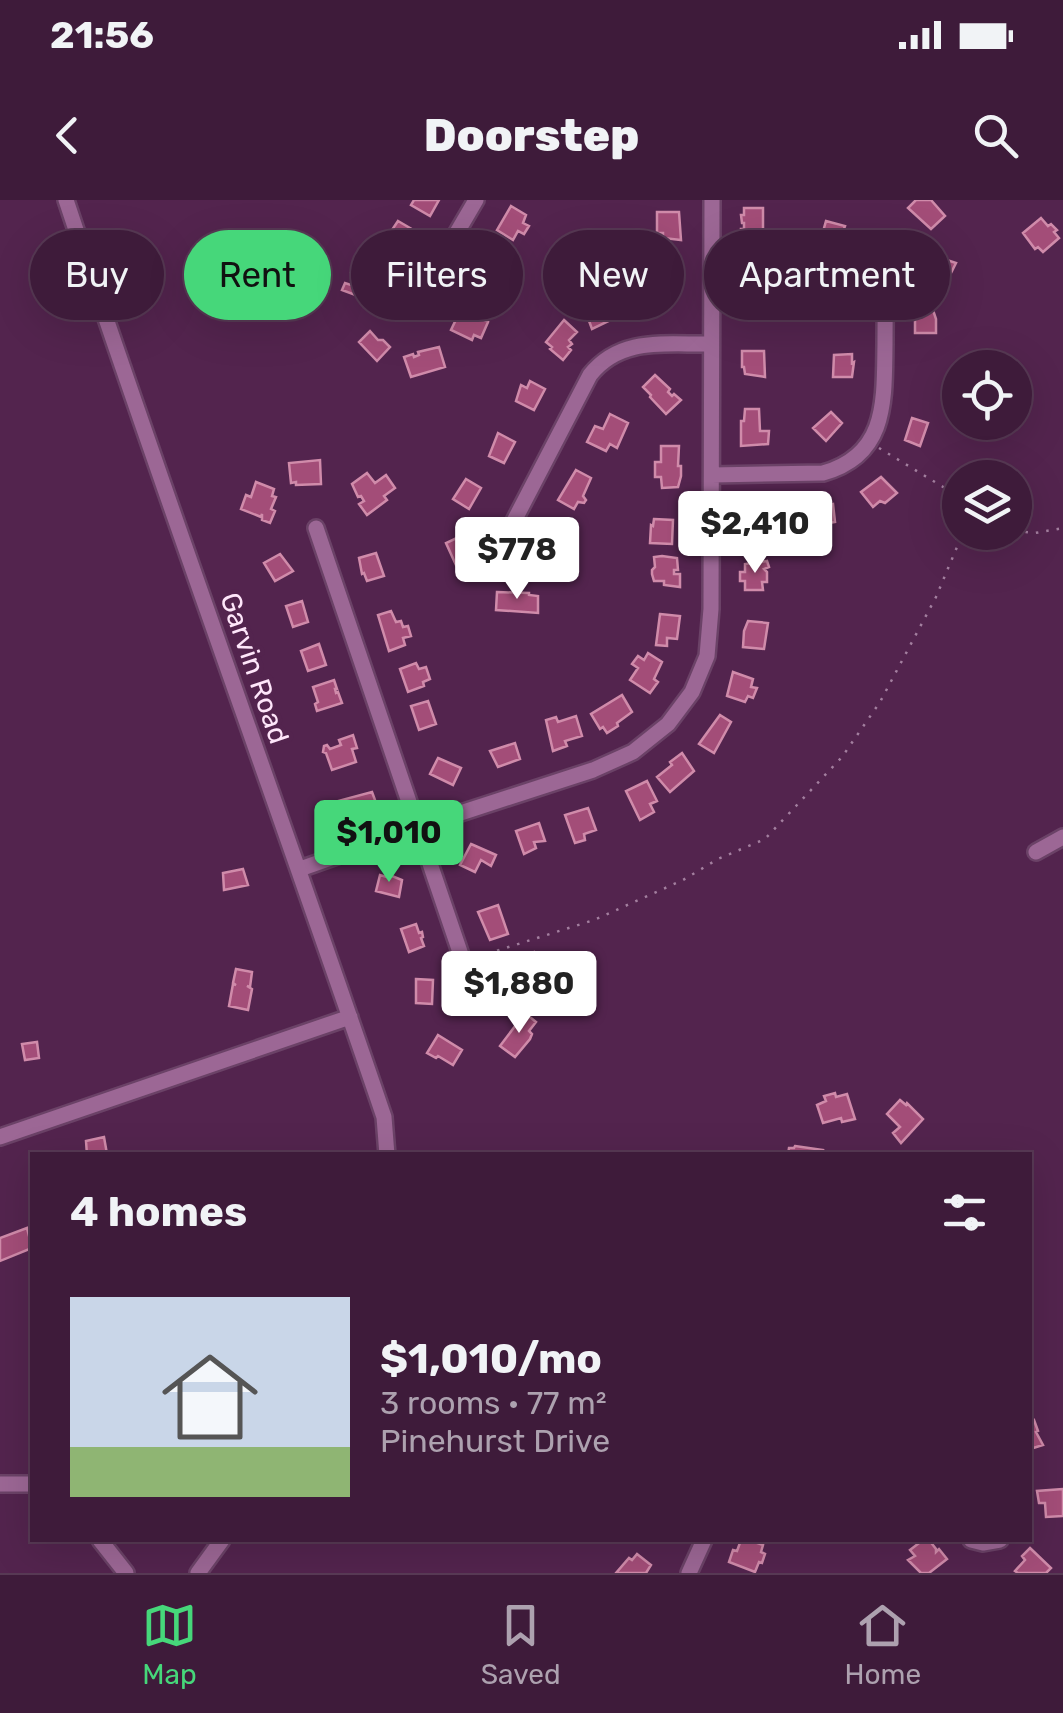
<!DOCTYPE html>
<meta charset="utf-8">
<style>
body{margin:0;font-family:Rubik,sans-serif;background:#492845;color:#f1f3f6;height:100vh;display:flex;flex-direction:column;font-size:38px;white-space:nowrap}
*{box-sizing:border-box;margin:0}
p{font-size:32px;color:#ada1af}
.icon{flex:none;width:55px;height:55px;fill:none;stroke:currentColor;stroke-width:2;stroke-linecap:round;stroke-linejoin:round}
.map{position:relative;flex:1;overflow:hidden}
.details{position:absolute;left:30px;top:952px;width:1002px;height:390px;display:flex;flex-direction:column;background:#3e1b3a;border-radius:0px;box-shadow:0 10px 40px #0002,0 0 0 2px #573954}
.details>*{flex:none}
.hud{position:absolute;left:30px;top:30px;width:1005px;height:90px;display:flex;gap:20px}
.fabs{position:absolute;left:942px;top:150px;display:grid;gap:20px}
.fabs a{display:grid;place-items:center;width:90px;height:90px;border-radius:50%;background:#3e1b3a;box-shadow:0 10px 40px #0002,0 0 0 2px #573954;font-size:50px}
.price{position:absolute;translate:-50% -85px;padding:0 22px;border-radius:10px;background:#fff;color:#222;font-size:32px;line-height:65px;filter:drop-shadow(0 2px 5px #0008)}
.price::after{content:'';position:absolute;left:50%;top:60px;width:30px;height:22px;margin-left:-15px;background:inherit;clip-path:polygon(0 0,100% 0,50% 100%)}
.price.active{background:#46d77a;color:#111}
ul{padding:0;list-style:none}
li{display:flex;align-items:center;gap:30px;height:250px;padding:0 40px}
li span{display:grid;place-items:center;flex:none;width:280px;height:200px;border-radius:0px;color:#555}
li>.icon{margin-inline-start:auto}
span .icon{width:120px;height:120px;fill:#fffc;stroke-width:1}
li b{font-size:42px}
h2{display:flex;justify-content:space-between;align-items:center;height:120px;padding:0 40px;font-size:42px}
.chip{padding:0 35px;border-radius:45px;background:#3e1b3a;box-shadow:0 10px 40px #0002,0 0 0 2px #573954;font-size:35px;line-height:90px}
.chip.active{background:#46d77a;color:#111}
.status{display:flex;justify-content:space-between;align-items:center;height:70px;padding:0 50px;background:#3e1b3a;direction:ltr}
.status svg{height:28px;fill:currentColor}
header{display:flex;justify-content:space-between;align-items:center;height:130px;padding:0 40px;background:#3e1b3a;font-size:45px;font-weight:800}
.menu{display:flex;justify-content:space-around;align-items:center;height:140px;border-top:2px solid #573954;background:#3e1b3a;font-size:28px;color:#ada1af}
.menu a{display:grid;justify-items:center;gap:5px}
.menu .active{color:#46d77a}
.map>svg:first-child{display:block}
.building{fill:#a34d78;stroke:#d08baa;stroke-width:2.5}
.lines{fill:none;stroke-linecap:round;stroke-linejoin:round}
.minor-casing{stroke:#6b4267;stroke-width:20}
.path{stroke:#a37f9f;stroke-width:2.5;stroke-dasharray:2.5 8;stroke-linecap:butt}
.minor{stroke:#9c6795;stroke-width:15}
.labels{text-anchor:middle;stroke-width:9;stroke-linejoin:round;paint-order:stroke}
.street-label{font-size:28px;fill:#fee6fa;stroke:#53244e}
</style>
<div class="status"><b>21:56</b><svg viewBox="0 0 49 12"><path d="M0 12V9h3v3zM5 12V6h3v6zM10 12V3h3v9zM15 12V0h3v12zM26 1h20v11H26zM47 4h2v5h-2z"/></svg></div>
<header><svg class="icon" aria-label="back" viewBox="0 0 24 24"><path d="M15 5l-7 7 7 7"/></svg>Doorstep<svg class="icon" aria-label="search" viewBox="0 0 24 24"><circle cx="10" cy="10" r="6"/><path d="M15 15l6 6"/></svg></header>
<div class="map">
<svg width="1063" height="1373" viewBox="0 0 1063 1373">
<rect width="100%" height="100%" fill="#53244e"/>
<path class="building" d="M414,0H439L430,16L411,5Z
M916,0H931L945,16L931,29L908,8Z
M511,6L526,15L523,23L529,26L524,34L518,31L513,40L497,30Z
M744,8H763V42H742L741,29H744V23H742L741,15H744Z
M657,12H679L681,40L663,38V33H657Z
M1041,18L1048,26L1051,24L1057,30L1054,32L1059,38L1043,52L1038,47L1035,49L1023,33Z
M398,21L415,31L412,36L415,37L406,46L411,49L403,61L391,53L394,46L386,41L389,31L392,30Z
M826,21L845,26L836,51L819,46Z
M488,49L503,58L500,63L507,68L499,85L495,83L491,89L476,80L480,74L474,71L478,64L482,66L483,62L481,61Z
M926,53L956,63L951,73L945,71L938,92L922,87L928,68L922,66Z
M358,66L377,72L366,99L342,90L345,83L351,85L353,79L351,73L357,70Z
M833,71H849V95H833Z
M665,77L677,90L664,102L668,106L659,115L638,92L646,84L650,88Z
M743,79H769V94H763L762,104H745Z
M465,101L479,108L476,116L488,122L481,138L474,135L472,140L451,130Z
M599,102H606L613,119L592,129L585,110Z
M915,110H933L936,119V133H915Z
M564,120L577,132L569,140L572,144L568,147L571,150L563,160L550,149L552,147L546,142Z
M370,131L378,140H383L390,147L377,161L359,142Z
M439,147L445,167L411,177L404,157L413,154L414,157L419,155L418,152Z
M742,151H764L765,177L745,174L744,167H742Z
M852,154V163L854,162L852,177H833L834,155Z
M655,175L670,189L668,192L672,196L674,194L681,200L666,214L650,197L651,195L643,187Z
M530,181L545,189L534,210L516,201L521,185L527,188Z
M745,209H759L760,231H769L768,244L741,246V221H744Z
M831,212L842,223L826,241L813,228Z
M610,214L628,223L617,248L610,244L606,251L587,242L595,226L603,229Z
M912,218L928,223L920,246L905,240Z
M498,233L515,242L504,263L489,256Z
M661,246H679L678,266H681V276L678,287L662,288L661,277H655V262H661Z
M320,260L321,284L296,285V282L291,283L289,263Z
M576,270L591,278L583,296L586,300L584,303L578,302L574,309L558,300Z
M367,273L375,283L386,275L395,288L384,296L387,300L367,315L359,304L364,301L361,296L358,297L352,284Z
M881,277L897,293L885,303L880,301L873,307L861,292Z
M466,279L481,288L469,309L453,299Z
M256,282L274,289L272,296L276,297L271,309L275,311L270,323L262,320V314L261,317L241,309L246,295L251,297Z
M833,304L835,322L829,323V333L815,335L810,308Z
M743,307H760V319H763V326H769V337H760L759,343L742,344Z
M654,319L673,320L672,344L650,343L651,325L653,326Z
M461,336L471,358L456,365L446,343Z
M554,338L570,349L567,354L573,358L564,370L558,366L556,369L542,359Z
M376,353L384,376L367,381L364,373L362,374L359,358Z
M280,354L293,371L275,381L264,363Z
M662,356L677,358L678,370H674V374H680V387L664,385V381H654L652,374V370L655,367L654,357Z
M767,361L769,367L764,369L767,372V382H762L763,390H745V381H740V372H745V364Z
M497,392L529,393V395L538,396V413L496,410Z
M302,401L308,422L293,427L286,406Z
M391,411L396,422L401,421L403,427L408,426L411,436L403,438L405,445L389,451L378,415Z
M660,414L680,416L677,439L667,438V446L656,445Z
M748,421L768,423L764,449L743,447L744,431Z
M319,444L326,465L308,471L301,451Z
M648,453L662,462L654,479L658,482L650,493L630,480L638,468L632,464L638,456L644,460Z
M416,463L419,469L426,467L430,479L423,482L424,486L408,492L400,469Z
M733,472L753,479L751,487L757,488L753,498L748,496L745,502L727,496Z
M334,480L337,489H335L336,493L338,492L342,503L317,511L315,504L318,502L313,487Z
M622,495L632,512L617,523L618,526L607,533L603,527L600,529L591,514Z
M428,501L436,524L419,530L411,506Z
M720,515L731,522L714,553L699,544Z
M576,516L582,536L565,541L567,546L553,551L546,520L556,517L558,522Z
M353,535L357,548L352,549L356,562L332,570L326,553L323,552L324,546L327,545L330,549L341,545L339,540Z
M515,543L520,559L498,567L490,551Z
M682,553L694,571L670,592L657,577L672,565L670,562Z
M438,558L461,568L453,585L430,574Z
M647,581L657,601L650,604L654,612L640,620L626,591Z
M372,592L378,608L345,620L338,601Z
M588,608L596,630L584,634L585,640L575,643L565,615Z
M539,623L545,641L534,642L536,648L524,654L516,631Z
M471,644L496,655L491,666L481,660L475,672L460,665Z
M243,669L248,685L224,690L223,673Z
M387,674L402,680L399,697L376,691L380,675L387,677Z
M498,705L508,734L490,740L478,712Z
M416,724L419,733L422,732L423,737L421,738L424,746L409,752L401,729Z
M534,752L539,765L530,768L533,779L517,785L515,779L512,780L509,772L512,771L509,761Z
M236,769L252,772L250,787L247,786L252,789L248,810L229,806L233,784L236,785L233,783Z
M416,779L433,780L432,804L416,803Z
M525,813L536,822L529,831L532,834L530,839L515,857L500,846Z
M438,835L462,850L453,865L438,856L436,858L427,853Z
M37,842L39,858L25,860L22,844Z
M835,893L836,897L847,894L855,919L842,922L841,918L823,923L817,905L826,901L824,896Z
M900,900L906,905L907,903L923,919L901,943L893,933L900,927L887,914Z
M104,937L107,954L87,955L86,941Z
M795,946L823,950L822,955H788L789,948H794Z
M27,1028L32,1048L0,1061V1038Z
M1034,1220L1038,1231L1036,1232L1043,1245L1030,1249V1222Z
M1063,1289V1316L1046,1317L1045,1303H1039L1037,1291Z
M741,1340H749L763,1345L761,1352L765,1354L762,1363L759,1362L755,1372L729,1362L733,1350L737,1351Z
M923,1340H929L936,1349V1352L939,1349L947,1359L929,1373H921L908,1360L915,1356L910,1350Z
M1030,1348L1051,1368L1046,1373H1018L1015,1371L1025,1360L1022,1356Z
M637,1354L651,1365L646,1373H616L629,1358L632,1360Z"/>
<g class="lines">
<g class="minor-casing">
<path id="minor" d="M66,0C168,307 280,611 384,917L387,955
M415,104L476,0
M712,275L823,273C888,255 884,200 885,144C885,112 886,81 885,49
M514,321L590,175C621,136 666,145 711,144
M316,328L477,802
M1036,652L1063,637
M300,669L436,621L593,570L633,552L668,524L692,492L707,456L711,409L712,0
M0,937L350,817
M0,1284H32
M100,1340L126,1373
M971,1340L983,1343L1000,1340
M198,1373L222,1340
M689,1373L704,1340"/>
</g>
<path class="path" d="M879,248L953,293
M1015,331L1035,333L1063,328
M477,757L594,720L683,680L718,659L765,639L842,557L880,502L936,397L957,347L955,294L960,293"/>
<use href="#minor" class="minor"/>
</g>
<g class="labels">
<g class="street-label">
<text transform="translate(255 468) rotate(71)" y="10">Garvin Road</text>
</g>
</g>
</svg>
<div class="fabs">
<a><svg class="icon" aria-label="locate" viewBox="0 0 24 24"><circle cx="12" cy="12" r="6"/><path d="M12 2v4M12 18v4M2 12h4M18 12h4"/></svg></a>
<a><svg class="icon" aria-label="layers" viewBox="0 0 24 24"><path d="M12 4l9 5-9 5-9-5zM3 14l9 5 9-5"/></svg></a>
</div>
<b class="price" style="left:755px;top:376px">$2,410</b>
<b class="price" style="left:517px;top:402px">$778</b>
<b class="price active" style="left:389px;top:685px">$1,010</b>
<b class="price" style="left:519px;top:836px">$1,880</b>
<div class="hud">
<a class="chip">Buy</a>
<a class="chip active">Rent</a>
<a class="chip">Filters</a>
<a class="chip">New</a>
<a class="chip">Apartment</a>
</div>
<section class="details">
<h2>4 homes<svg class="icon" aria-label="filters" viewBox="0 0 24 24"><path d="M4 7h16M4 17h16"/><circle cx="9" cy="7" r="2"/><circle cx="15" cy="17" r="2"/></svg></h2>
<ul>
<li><span style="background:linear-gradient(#c9d6e8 75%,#8fb573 0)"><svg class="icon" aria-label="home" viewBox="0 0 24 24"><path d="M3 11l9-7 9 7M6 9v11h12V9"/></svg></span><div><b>$1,010/mo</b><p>3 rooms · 77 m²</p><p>Pinehurst Drive</p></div></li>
</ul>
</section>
</div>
<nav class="menu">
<a class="active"><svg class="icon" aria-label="map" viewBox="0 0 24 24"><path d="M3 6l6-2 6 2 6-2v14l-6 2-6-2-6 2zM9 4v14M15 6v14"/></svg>Map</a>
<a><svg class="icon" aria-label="saved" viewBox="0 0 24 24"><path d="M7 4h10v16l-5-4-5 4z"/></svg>Saved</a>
<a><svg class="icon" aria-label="home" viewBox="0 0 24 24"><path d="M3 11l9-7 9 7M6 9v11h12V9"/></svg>Home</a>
</nav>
